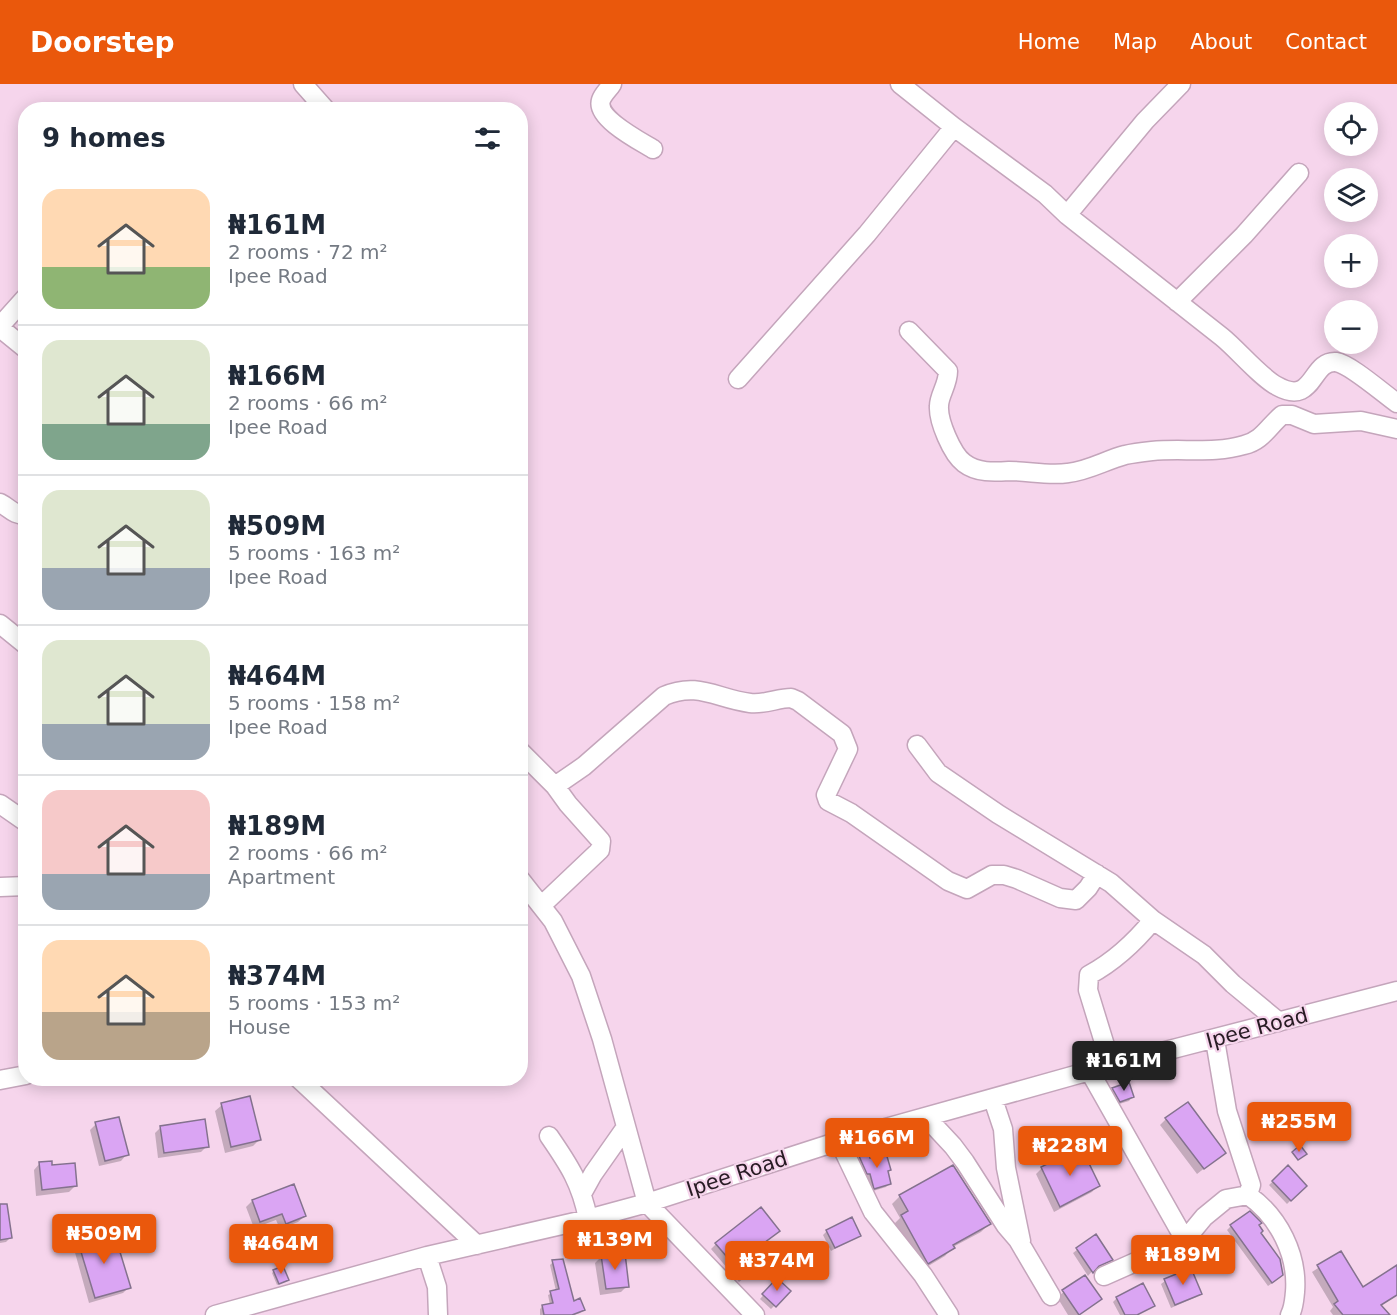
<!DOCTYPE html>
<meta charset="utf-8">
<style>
body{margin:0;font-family:"DejaVu Sans",sans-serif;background:#f6f6f7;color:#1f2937;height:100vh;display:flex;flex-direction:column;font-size:22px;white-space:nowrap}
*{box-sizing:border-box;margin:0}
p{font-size:20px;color:#747a83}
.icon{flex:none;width:33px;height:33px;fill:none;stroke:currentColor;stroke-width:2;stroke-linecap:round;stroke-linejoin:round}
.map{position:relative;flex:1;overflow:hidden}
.panel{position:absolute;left:18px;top:18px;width:510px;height:984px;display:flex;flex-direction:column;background:#fff;border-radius:24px;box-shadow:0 3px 15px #0003}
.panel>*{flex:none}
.buttons{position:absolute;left:1324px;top:18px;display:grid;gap:12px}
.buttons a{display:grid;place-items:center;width:54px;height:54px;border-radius:50%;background:#fff;box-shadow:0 3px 15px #0003;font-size:30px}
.price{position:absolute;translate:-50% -51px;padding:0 14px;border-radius:6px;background:#ea580c;color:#fff;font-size:20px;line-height:39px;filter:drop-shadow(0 2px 3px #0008)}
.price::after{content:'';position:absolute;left:50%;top:36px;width:18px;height:14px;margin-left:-9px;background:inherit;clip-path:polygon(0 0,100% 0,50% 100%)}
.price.on{background:#222;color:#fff}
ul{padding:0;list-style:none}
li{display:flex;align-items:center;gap:18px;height:150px;padding:0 24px}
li+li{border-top:2px solid #e0e1e3}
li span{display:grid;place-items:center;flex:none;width:168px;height:120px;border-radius:18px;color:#555}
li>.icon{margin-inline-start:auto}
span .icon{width:72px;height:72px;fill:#fffc;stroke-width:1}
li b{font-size:26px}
h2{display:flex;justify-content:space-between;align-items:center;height:72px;padding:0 24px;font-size:26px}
header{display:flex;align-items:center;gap:36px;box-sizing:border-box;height:84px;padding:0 30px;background:#ea580c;color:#fff}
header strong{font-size:28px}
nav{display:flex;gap:33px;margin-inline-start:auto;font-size:21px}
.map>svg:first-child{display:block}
.shadow{fill:#0003}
.building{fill:#daa5f3;stroke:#84728e;stroke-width:1.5}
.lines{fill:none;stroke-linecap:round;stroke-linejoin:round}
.minor-casing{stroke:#c4a5bb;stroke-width:21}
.minor{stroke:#fff;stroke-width:18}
.labels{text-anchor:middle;stroke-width:4.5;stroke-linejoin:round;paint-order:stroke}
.street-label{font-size:21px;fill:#271b23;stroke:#f6d5ec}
</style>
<header>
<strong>Doorstep</strong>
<nav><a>Home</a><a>Map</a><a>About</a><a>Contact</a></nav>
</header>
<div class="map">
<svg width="1397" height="1231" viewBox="0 0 1397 1231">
<rect width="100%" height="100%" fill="#f6d5ec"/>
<path class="shadow" d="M1113,1005L1132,1013L1129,1017L1116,1021L1109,1009Z
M222,1021L259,1056L253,1062L225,1069L215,1027Z
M1166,1035L1224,1069L1197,1090L1160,1041Z
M96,1040L127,1070L121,1077L99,1082L90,1046Z
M161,1043L207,1062L201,1068L158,1074L155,1049Z
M868,1071L869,1076L887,1088L890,1099L886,1103L870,1108L866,1093H863L856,1077L860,1074Z
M40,1079L51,1083L75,1102L69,1108L36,1112L34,1086Z
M1042,1084L1098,1101L1092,1108L1054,1128L1036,1090Z
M1288,1084L1305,1102L1287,1120L1269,1101Z
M900,1112L989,1140L981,1148L953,1163L945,1172L920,1187L894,1140L900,1134L892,1120Z
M252,1117L305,1132L298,1138L280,1145L276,1136L254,1144L246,1123Z
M0,1129L10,1154L6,1158L0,1159Z
M1231,1142H1257L1278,1195L1268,1202L1227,1146Z
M827,1147L859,1151L831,1167L823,1151Z
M773,1152L752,1168L756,1184L739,1198L711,1165L716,1160Z
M1095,1152L1111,1176L1094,1185L1088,1192L1073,1169Z
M79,1159L129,1203L123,1209L89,1219L74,1165Z
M1341,1169L1363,1206L1397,1182V1211L1380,1222V1231H1333L1330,1227L1333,1223L1312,1188Z
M624,1170L627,1202L621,1208L600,1211L595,1179L601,1173Z
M553,1178L573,1219L583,1225L580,1229L574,1231H540V1225L543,1222L550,1221L548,1211L556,1207L550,1181Z
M274,1187L287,1196L277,1201L272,1189Z
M1085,1193L1100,1215L1079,1231H1068L1057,1213Z
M777,1196L789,1207L771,1225L760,1215Z
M1165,1197L1200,1209L1196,1213L1171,1224L1161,1200Z
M1117,1214L1153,1222L1138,1231H1120L1113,1218Z"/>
<path class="building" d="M1129,998L1134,1013L1120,1018L1112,1004Z
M250,1012L261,1056L231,1063L221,1019Z
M1188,1018L1226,1069L1204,1085L1165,1034Z
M119,1033L129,1071L105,1077L95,1038Z
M205,1035L209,1063L164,1069L160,1042Z
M1300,1061L1307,1070L1298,1076L1292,1068Z
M1081,1063L1100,1102L1060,1123L1041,1083Z
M869,1069L870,1074L886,1069L891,1086L888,1087L891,1100L874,1105L870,1090H867L859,1072Z
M52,1077V1081L75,1079L77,1102L42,1106L39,1078Z
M953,1081L991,1140L953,1161L955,1164L928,1180L901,1131L908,1127L899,1111Z
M1288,1081L1307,1102L1291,1117L1272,1097Z
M294,1100L306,1132L286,1140L282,1130L260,1138L252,1116Z
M0,1120H7L12,1154L0,1156Z
M761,1123L780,1147L753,1167L763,1179L745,1194L715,1159Z
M1250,1127L1262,1139L1259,1141L1263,1147L1261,1149L1280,1175L1283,1191L1272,1199L1230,1141Z
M852,1133L861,1152L835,1164L826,1146Z
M111,1146L120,1168L131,1204L95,1214L78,1158Z
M1096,1150L1113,1176L1099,1182L1093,1189L1076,1164Z
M1341,1167L1363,1203L1397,1181V1211L1381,1221L1390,1231H1343L1334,1220L1338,1217L1317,1181Z
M625,1169L629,1203L606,1205L601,1171Z
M563,1175L574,1217L580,1214L585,1226L572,1231H544L542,1221L553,1219L550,1207L559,1205L552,1176Z
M283,1182L289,1196L279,1200L273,1186Z
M1191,1184L1202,1210L1175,1221L1164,1195Z
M1085,1191L1102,1215L1079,1231L1062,1206Z
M777,1194L791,1207L776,1223L762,1210Z
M1143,1199L1155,1222L1137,1231H1125L1116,1213Z"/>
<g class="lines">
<g class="minor-casing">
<path id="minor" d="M303,0L326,26
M612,0C609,5 603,10 601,16C595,34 640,57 653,65
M900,0L954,43L1045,110L1067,131C1119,172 1170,212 1222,253C1238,266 1260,293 1277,302C1315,323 1310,276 1336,278C1350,280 1384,310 1397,319
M1067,131L1145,37L1181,0
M1177,218L1244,151L1299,89
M0,242L26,213
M0,244L26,265
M909,247L948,287C948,301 939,311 939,322C938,337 952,370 964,379C977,389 994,388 1009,387C1029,387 1048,392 1068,389C1088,387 1106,376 1125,371C1134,369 1143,368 1152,367C1182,364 1215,370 1244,361C1262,357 1268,343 1282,331H1292L1314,340L1361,337L1397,345
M738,295L867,150L954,43
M0,419C10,424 13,431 26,431
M0,540L26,561
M917,661L938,689L998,730L1111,799L1153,836L1204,871L1233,900L1279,938
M520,667L555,702L568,720L601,757L600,766L542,821
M555,702L584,682L664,612C698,597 717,615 750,619C764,621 778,614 791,614L798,617L842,650L848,665L826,711L828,717L851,729L948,797L967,805L992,791H1004L1017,795L1060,814L1076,816L1088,804L1097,790
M0,720L26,738
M520,795L553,837L581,892L602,955L647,1119L755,1231
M0,803L26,802
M1215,956L1227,1027L1251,1101L1248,1111
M1111,981L1088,906L1089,891C1115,877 1135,858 1153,836
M1090,988L1185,1156L1204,1133L1226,1115L1248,1111C1279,1133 1298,1171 1295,1208C1294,1217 1294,1223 1290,1231
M298,994L477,1161
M0,996L26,991
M993,1015L1003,1045L1006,1084L1021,1157
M926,1033L953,1062L965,1078L1006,1142L1018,1156L1051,1212
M549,1052C569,1081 581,1099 588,1135
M839,1057L873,1128L923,1191L949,1231
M583,1108L593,1090L626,1043
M427,1172L437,1203L438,1231
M1104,1192L1185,1156
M215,1231L427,1172L588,1135L647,1119L839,1057L1111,981L1397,907"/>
</g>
<use href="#minor" class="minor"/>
</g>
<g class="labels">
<g class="street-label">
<text transform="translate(1257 944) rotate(-15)" y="7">Ipee Road</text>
<text transform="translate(737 1090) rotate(-18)" y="7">Ipee Road</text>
</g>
</g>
</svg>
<div class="buttons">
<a><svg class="icon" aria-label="locate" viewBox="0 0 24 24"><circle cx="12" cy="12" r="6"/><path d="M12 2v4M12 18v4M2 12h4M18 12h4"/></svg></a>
<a><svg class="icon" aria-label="layers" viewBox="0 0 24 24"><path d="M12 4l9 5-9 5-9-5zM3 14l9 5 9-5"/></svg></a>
<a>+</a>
<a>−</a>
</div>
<b class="price on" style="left:1124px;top:1008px">₦161M</b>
<b class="price" style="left:1299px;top:1069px">₦255M</b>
<b class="price" style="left:877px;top:1085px">₦166M</b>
<b class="price" style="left:1070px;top:1093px">₦228M</b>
<b class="price" style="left:104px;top:1181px">₦509M</b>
<b class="price" style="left:615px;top:1187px">₦139M</b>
<b class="price" style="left:281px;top:1191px">₦464M</b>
<b class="price" style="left:1183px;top:1202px">₦189M</b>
<b class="price" style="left:777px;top:1208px">₦374M</b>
<section class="panel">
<h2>9 homes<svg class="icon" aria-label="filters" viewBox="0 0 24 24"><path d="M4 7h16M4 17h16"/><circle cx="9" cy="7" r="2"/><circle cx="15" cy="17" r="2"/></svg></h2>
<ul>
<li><span style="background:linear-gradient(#ffd9b3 65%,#8fb573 0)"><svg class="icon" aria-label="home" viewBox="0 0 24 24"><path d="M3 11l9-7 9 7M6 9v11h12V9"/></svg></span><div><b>₦161M</b><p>2 rooms · 72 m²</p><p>Ipee Road</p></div></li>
<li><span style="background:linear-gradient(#dfe7d0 70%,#7fa58c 0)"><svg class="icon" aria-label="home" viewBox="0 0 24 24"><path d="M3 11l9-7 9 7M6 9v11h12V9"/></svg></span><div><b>₦166M</b><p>2 rooms · 66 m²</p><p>Ipee Road</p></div></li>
<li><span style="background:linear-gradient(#dfe7d0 65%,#9aa5b1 0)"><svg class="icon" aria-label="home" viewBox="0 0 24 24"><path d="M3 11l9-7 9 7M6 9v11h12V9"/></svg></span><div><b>₦509M</b><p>5 rooms · 163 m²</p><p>Ipee Road</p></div></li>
<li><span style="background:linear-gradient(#dfe7d0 70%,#9aa5b1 0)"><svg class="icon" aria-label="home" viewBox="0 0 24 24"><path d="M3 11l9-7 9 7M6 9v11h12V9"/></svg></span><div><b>₦464M</b><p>5 rooms · 158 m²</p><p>Ipee Road</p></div></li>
<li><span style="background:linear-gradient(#f6c9c9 70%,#9aa5b1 0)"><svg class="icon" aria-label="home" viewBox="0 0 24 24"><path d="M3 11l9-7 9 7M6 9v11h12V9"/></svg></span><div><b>₦189M</b><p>2 rooms · 66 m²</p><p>Apartment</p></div></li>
<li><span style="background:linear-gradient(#ffd9b3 60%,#b9a48a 0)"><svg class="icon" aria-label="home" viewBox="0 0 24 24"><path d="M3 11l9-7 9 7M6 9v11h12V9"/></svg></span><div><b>₦374M</b><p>5 rooms · 153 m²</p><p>House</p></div></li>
</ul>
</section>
</div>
